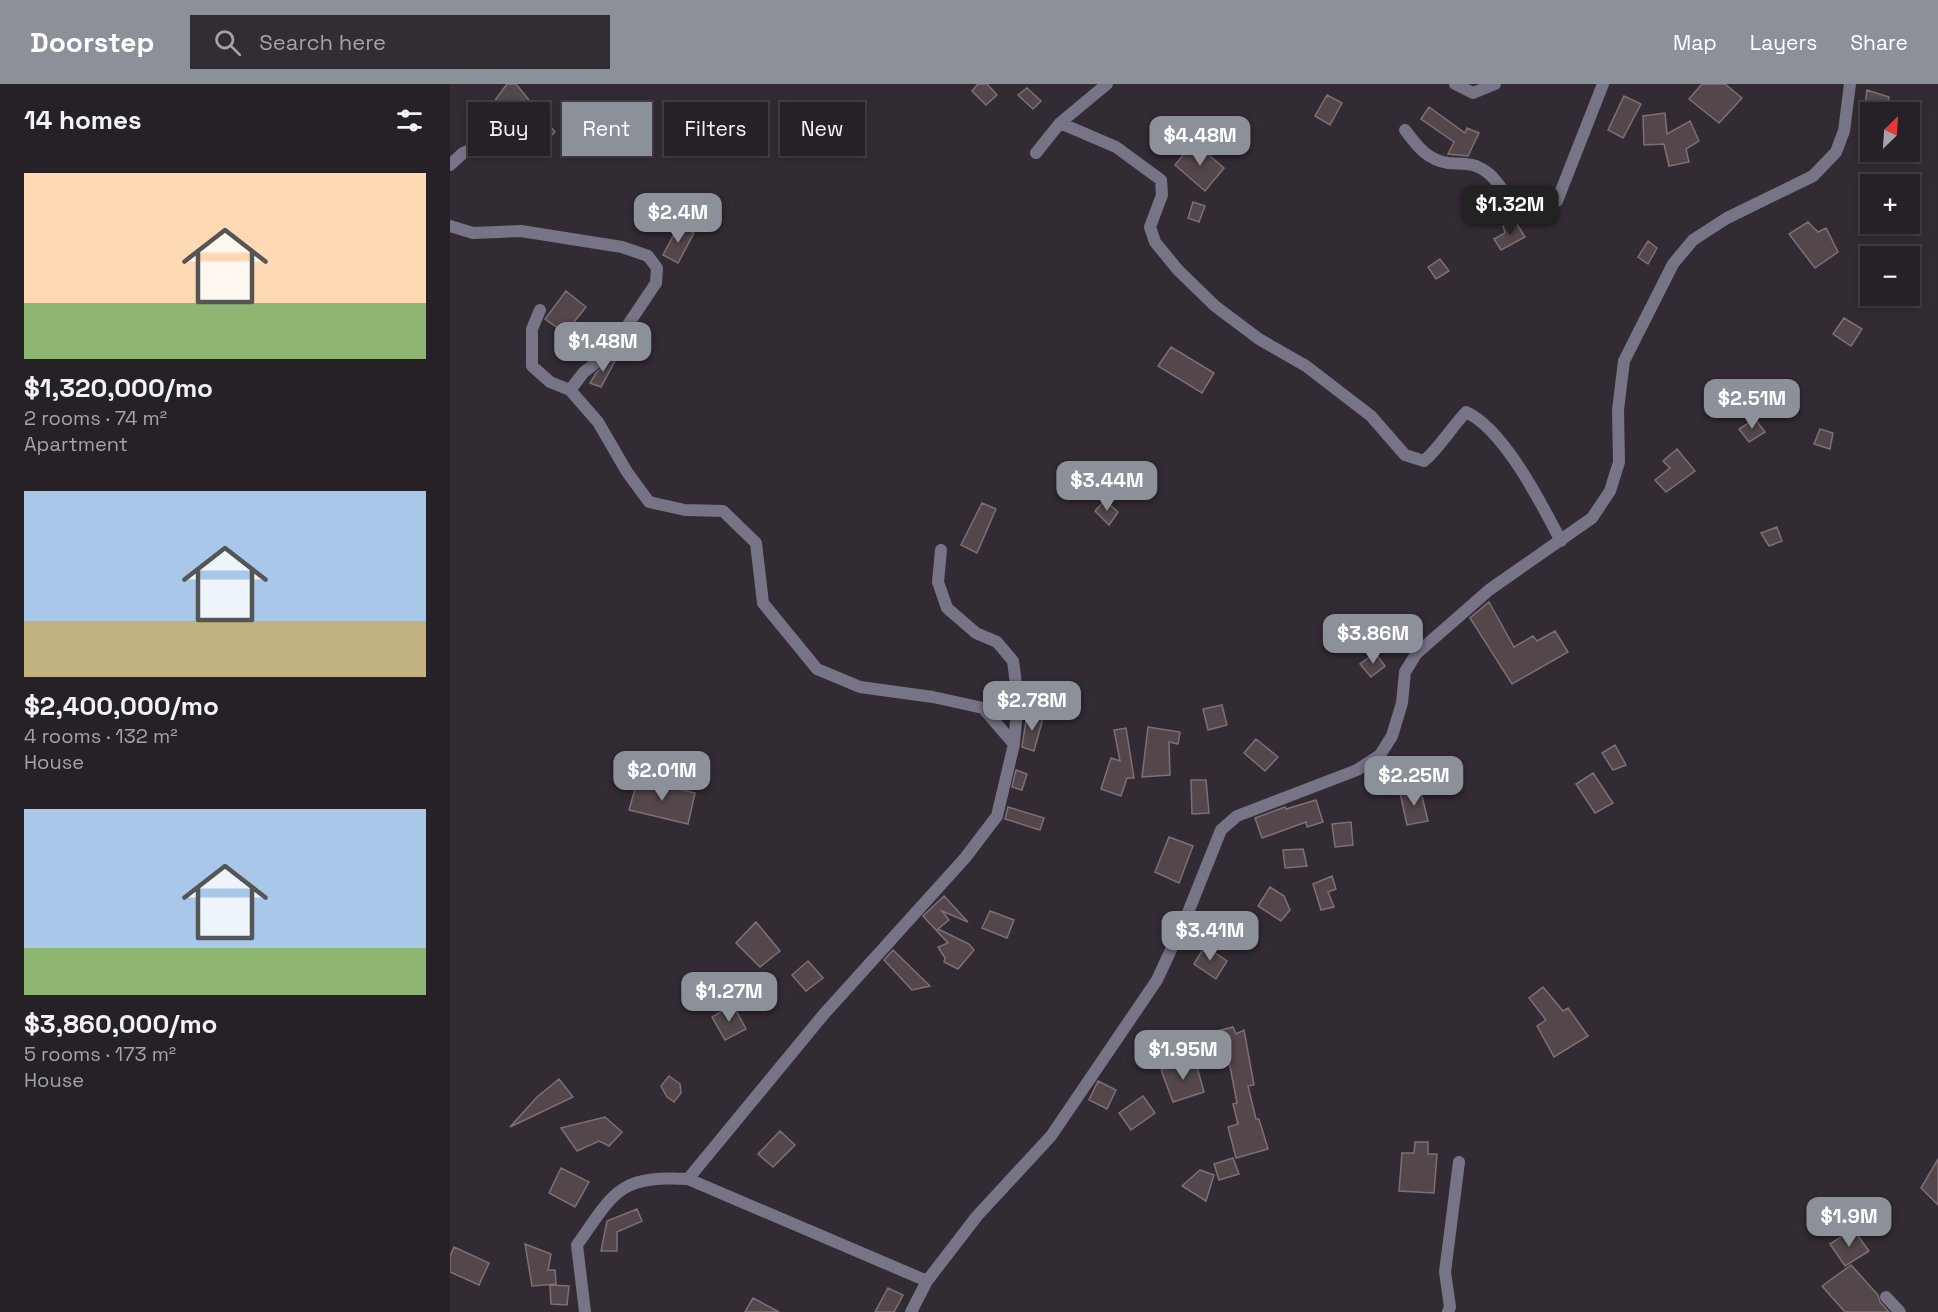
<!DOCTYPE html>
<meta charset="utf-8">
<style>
body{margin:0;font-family:"Space Grotesk",sans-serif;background:#322d33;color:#f1f3f6;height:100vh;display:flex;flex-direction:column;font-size:22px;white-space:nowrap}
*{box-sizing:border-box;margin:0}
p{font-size:20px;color:#a4a3a7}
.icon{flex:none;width:33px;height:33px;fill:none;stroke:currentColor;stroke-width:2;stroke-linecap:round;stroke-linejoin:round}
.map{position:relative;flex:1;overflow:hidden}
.details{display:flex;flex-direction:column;background:#262027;width:450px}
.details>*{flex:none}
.hud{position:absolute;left:18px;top:18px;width:570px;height:54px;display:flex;gap:12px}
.needle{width:39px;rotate:25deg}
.tools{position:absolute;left:1410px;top:18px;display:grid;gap:12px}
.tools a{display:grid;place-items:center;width:60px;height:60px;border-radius:0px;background:#262027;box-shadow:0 3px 9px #0003,0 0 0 2px #423e44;font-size:30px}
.price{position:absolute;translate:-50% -51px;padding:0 14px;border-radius:12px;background:#8c9099;color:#fff;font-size:20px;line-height:39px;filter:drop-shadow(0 2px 3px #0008)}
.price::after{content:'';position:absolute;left:50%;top:36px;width:18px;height:14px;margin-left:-9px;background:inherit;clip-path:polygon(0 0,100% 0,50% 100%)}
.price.active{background:#222;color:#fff}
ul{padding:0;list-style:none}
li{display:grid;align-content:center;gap:12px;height:318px;padding:0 24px}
li span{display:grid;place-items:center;height:186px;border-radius:0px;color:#555}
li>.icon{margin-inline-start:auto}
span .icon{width:108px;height:108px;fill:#fffc;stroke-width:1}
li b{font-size:26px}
h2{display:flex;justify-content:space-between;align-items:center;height:72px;padding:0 24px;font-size:26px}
.chip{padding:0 21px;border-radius:0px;background:#262027;box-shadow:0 3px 9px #0003,0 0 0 2px #423e44;font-size:21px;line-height:54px}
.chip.active{background:#8c9099;color:#fff}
header{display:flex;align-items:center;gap:36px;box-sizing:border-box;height:84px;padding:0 30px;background:#8c9099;color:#fff}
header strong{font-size:28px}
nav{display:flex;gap:33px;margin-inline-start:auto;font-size:21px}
.search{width:420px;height:54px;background:#322d33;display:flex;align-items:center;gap:15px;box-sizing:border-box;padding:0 21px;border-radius:0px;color:#a4a3a7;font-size:22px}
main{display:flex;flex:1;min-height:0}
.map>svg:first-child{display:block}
.building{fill:#54474b;stroke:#7e6f74;stroke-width:1.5}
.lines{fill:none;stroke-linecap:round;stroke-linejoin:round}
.minor{stroke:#767486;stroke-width:12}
</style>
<header>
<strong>Doorstep</strong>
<div class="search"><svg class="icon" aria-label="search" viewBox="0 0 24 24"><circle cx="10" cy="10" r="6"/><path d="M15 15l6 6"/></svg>Search here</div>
<nav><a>Map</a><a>Layers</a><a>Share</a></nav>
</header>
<main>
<section class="details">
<h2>14 homes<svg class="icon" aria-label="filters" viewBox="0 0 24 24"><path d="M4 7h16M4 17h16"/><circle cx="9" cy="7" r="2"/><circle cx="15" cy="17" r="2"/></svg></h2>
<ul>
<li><span style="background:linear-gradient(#ffd9b3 70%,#8fb573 0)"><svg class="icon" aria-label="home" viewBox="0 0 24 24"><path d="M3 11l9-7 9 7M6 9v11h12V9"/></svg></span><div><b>$1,320,000/mo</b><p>2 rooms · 74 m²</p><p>Apartment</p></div></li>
<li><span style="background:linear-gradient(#a9c7e8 70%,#c2b280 0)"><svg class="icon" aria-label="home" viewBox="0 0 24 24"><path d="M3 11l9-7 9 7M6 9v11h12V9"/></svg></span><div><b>$2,400,000/mo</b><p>4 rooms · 132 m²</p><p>House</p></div></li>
<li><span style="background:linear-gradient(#a9c7e8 75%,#8fb573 0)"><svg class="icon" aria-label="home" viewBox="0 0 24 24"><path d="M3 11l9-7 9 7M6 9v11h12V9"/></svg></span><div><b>$3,860,000/mo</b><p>5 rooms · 173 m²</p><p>House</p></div></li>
</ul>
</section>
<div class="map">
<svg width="1488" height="1228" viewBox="0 0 1488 1228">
<rect width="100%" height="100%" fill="#332b34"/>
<path class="building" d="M57,0H66L105,48L85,67L62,40L51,51L31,28L43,19Z
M528,0H537L547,11L536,21L522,7Z
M1252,0H1275L1292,14L1269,39L1239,15Z
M577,4L591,17L583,25L568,11Z
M1417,6L1439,13L1436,28H1414Z
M877,11L892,19L880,41L865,32Z
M1174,12L1191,20L1173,54L1158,46Z
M979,23L1015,49L1017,44L1029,49L1018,72L998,70L1004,58L971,35Z
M1215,29L1217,50L1240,37L1249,57L1236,65L1239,78L1219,82L1214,60L1194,61L1193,32Z
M744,58L774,84L755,107L725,81Z
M743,118L755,122L749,138L738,134Z
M1065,137L1075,153L1051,166L1044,155L1055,149L1053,142Z
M1358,138L1368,148L1376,144L1388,168L1365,184L1339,150Z
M229,141L244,149L228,179L213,171Z
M1198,157L1207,164L1198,180L1188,173Z
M990,175L999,187L986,195L978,183Z
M116,207L136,223L115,249L95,235Z
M1394,234L1412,245L1401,262L1383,250Z
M721,263L764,289L752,309L708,282Z
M170,268L151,303L140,299L146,289Z
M1322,303L1344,312L1336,333L1313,324Z
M1305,335L1315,348L1299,358L1289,345Z
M1370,345L1383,349L1380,365L1364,360Z
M1227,365L1245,387L1216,408L1205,396L1220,384L1213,377Z
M655,416L668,428L659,441L645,427Z
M532,419L546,425L527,469L511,461Z
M1327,443L1332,457L1319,462L1311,449Z
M1039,518L1064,563L1083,552L1087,557L1105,547L1118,568L1062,600L1020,534Z
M925,569L935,582L921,593L910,580Z
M772,621L777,641L758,646L753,625Z
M577,630L593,634L584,667L572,663Z
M698,643L730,648L728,660L719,658L720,691L692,693Z
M676,644L684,694H677L671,712L651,705L661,674L670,677L664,646Z
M806,655L828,673L815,687L794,669Z
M1165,661L1176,681L1163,686L1152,669Z
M566,686L577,690L572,706L562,703Z
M1143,689L1163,719L1145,729L1126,700Z
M188,695L245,709L238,740L179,726Z
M741,696H756L759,729L742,730Z
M970,704L978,737L957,741L950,709Z
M866,716L873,738L857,743L856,738L812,754L805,734L835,723L836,725Z
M558,723L594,734L590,746L555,735Z
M901,738L903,761L885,763L882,740Z
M719,753L743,762L729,799L705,788Z
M853,765L857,782L835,784L833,766Z
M882,792L886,805L878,808L884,823L871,826L863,800Z
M820,803L834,812L840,826L831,837L808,822Z
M494,812L518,838L492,827L499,836L488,845L519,860L524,866L508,885L494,878L495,874L488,863L498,859L473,832Z
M540,827L564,836L557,854L532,844Z
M306,838L330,867L310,883L286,859Z
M755,862L777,877L766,895L744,880Z
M443,866L480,902L462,906L434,876Z
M358,877L373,894L356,907L342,891Z
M1093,903L1113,927L1118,924L1138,952L1104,973L1087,942L1096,936L1079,914Z
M283,921L296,945L275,956L262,933Z
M783,943L786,950L794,946L804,1001L798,1002L806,1035H809L818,1065L786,1074L778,1043L788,1040L783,1020L787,1019L777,967L773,968L767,947Z
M745,976L754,1008L723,1018L711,986Z
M219,992L230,1000L231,1009L224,1018L217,1013L211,1002Z
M109,995L123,1013L60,1043L87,1013Z
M648,997L666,1006L657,1025L639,1016Z
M693,1012L705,1029L681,1046L669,1029Z
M155,1033L172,1048L159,1062L149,1057L127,1067L111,1044Z
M330,1047L345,1061L323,1083L308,1070Z
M965,1058H978V1070H987L984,1109L949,1107L952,1069H964Z
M783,1074L789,1090L769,1096L764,1080Z
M1488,1075V1121L1471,1104Z
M111,1084L139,1098L125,1123L99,1109Z
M750,1086L764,1091L756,1117L732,1102Z
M187,1125L192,1137L167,1148V1167H151L157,1137Z
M1403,1145L1419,1167L1395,1182L1380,1160Z
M75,1160L101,1170L98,1186H105L106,1200L82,1202Z
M4,1163L39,1179L29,1201L0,1188V1172Z
M1401,1181L1428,1211L1430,1218L1439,1228H1395L1372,1202Z
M100,1201L119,1202L117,1221L101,1220Z
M438,1204L453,1211L444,1228H425Z
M303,1214L329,1228H295Z"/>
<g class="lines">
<path class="minor" d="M1005,0L1023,9L1045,0
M610,39L666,63L711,96L712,111L700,143L705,158L728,186L765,222L809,255L856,282L921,332L955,371L974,377C990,363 1001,344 1016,328C1054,345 1092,421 1111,457
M955,46C967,62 977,76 998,79C1007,80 1017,79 1026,82C1063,97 1048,139 1107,117L1153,0
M586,69L610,39L657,0
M0,81L13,69L29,62
M0,142L23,149L71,147L172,163L198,172L207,184L206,199L159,269L134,288L120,306L100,298L82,282V245L90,226
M120,306L148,338L177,388L199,418L235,426L273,427L306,459L313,519L367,585L410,603L483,613L533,624L564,660
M238,1095L374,930L515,774L547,732L564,660L568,615L563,577L547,558L526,549L497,524L488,498L491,466
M1436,1213L1450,1228
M135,1228L127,1161C164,1109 168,1091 238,1095L477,1197
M461,1228L477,1197L527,1132L601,1052L707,896L737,831L771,746L787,732L907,686L930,671L942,652L952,619L955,588L966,570L1039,506L1142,434L1160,407L1169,378L1168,326L1174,277L1223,180L1243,156L1277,134L1363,92L1386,68L1394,47L1400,0
M998,1228L1000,1223L995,1188L1009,1078"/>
</g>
</svg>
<div class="tools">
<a><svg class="needle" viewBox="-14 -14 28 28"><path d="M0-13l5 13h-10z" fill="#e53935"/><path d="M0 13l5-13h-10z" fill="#a4a3a7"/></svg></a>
<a>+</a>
<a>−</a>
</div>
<b class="price" style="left:750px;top:83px">$4.48M</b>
<b class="price active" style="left:1060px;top:152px">$1.32M</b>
<b class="price" style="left:228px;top:160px">$2.4M</b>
<b class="price" style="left:153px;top:289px">$1.48M</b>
<b class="price" style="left:1302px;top:346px">$2.51M</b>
<b class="price" style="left:657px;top:428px">$3.44M</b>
<b class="price" style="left:923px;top:581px">$3.86M</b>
<b class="price" style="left:582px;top:648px">$2.78M</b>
<b class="price" style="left:212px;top:718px">$2.01M</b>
<b class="price" style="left:964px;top:723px">$2.25M</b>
<b class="price" style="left:760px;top:878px">$3.41M</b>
<b class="price" style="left:279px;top:939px">$1.27M</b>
<b class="price" style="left:733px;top:997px">$1.95M</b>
<b class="price" style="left:1399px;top:1164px">$1.9M</b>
<div class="hud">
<a class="chip">Buy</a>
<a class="chip active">Rent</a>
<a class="chip">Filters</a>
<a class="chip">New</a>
</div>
</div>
</main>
